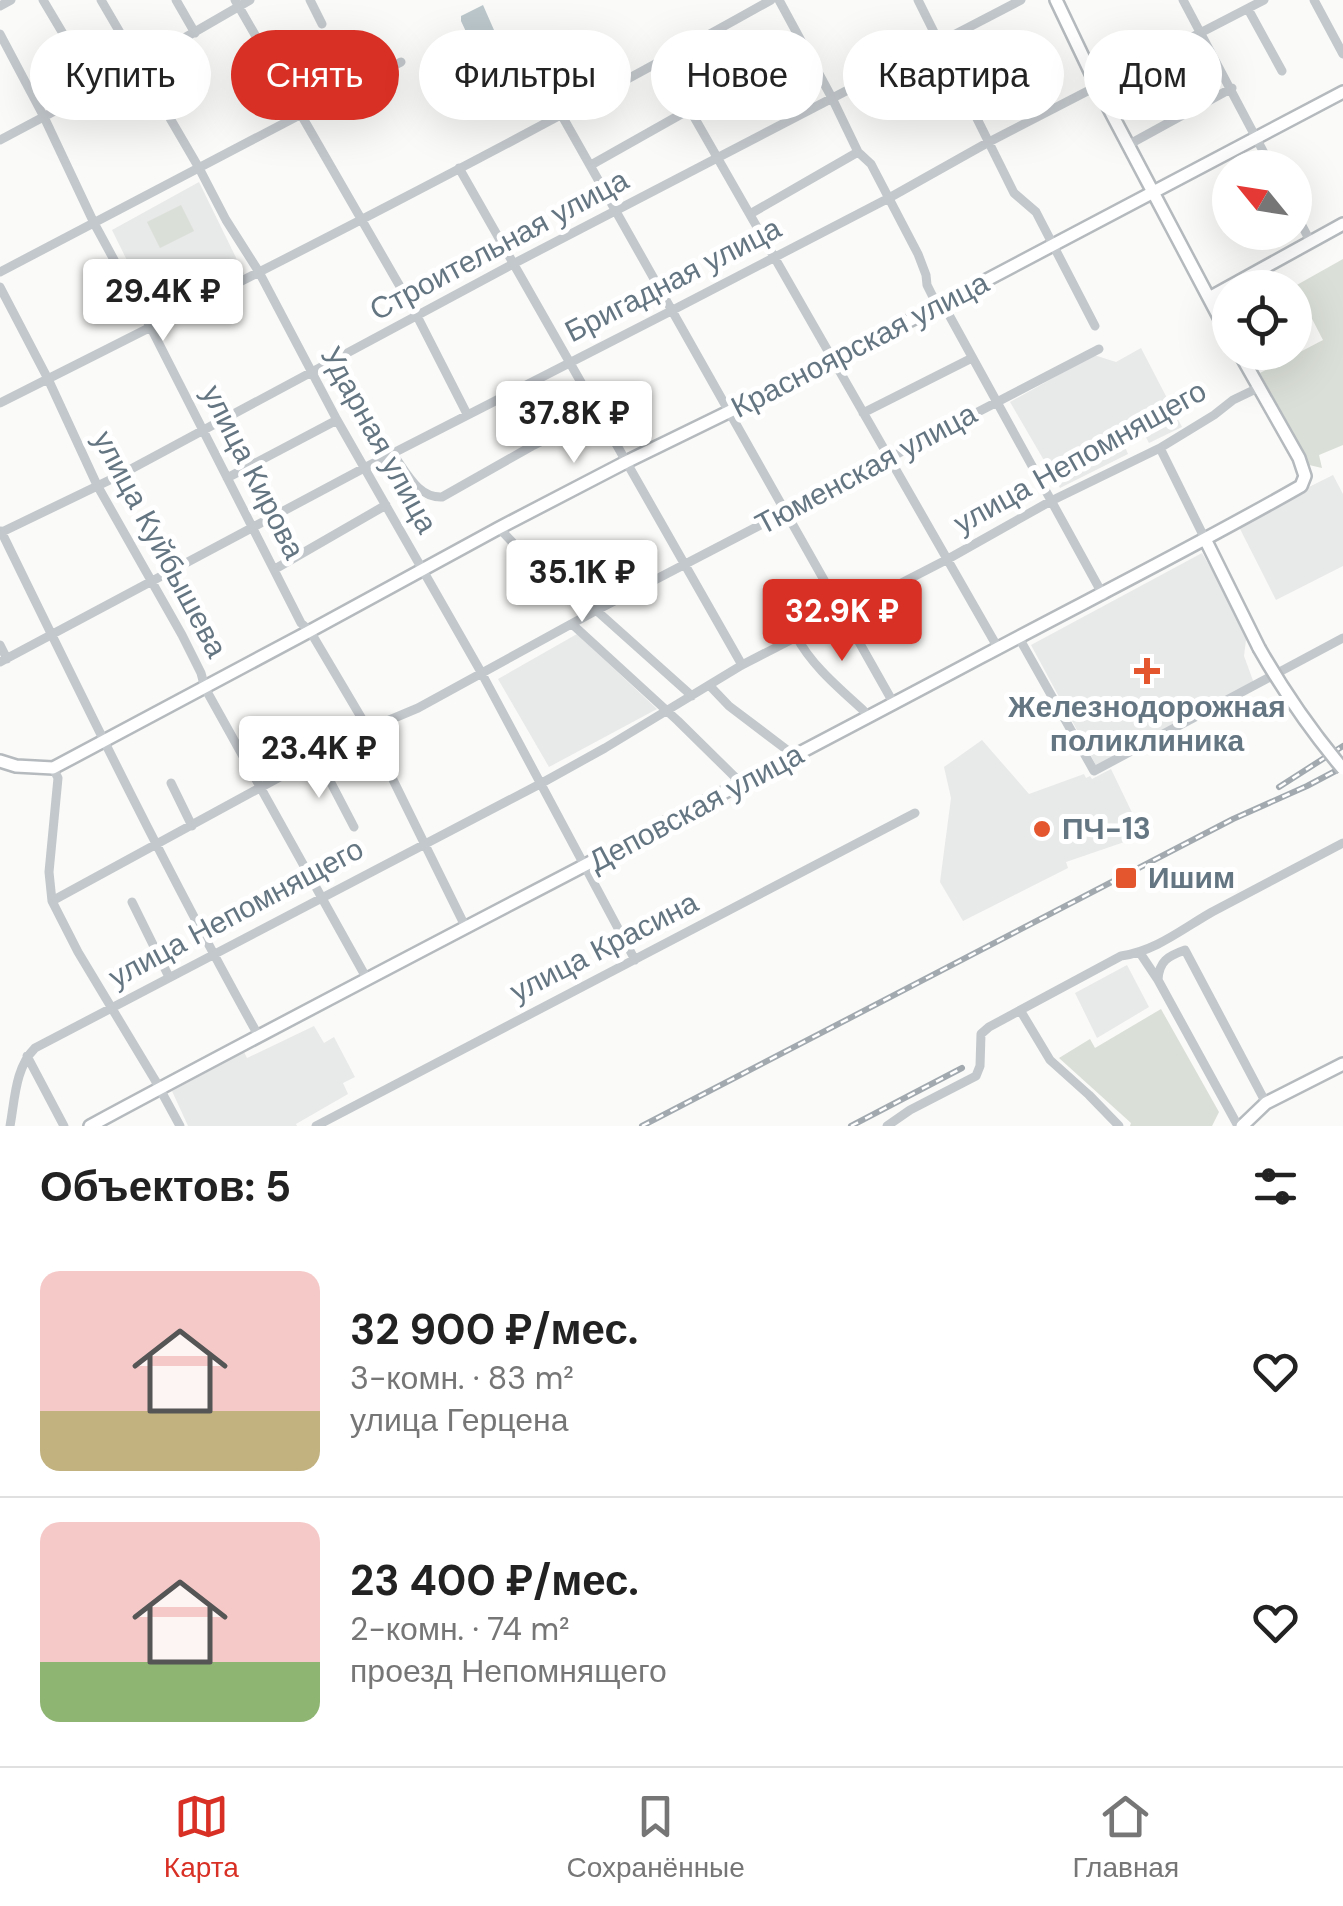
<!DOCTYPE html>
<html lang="ru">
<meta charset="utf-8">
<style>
body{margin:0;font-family:"DM Sans",sans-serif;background:#f2f2f2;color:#222;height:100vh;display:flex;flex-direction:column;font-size:38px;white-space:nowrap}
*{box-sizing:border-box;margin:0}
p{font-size:32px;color:#767676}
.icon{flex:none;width:55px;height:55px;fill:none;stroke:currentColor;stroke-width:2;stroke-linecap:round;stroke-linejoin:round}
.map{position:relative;height:1126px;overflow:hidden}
.drawer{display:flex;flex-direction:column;background:#fff;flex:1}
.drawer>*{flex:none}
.top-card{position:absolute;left:30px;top:30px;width:1285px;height:90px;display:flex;gap:20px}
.needle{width:65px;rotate:300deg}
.tools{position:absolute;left:1212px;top:150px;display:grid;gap:20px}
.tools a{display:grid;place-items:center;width:100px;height:100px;border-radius:50%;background:#fff;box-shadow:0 10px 40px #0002;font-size:50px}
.price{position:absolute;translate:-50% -85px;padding:0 22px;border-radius:10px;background:#fff;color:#222;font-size:32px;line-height:65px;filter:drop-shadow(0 2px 5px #0008)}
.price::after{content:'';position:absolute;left:50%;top:60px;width:30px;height:22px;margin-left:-15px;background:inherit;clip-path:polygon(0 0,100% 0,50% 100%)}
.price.on{background:#d93025;color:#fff}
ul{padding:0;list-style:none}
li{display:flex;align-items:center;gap:30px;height:250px;padding:0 40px}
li+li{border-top:2px solid #e0e0e0}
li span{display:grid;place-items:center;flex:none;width:280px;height:200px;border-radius:20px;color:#555}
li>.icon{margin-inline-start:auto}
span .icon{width:120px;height:120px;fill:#fffc;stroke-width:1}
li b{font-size:42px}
h2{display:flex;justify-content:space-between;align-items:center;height:120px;padding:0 40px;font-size:42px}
.chip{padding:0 35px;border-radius:45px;background:#fff;box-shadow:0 10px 40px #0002;font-size:35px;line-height:90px}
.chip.on{background:#d93025;color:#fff}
.tab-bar{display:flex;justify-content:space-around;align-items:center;height:140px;border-top:2px solid #e0e0e0;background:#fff;font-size:28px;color:#767676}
.tab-bar a{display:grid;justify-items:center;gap:5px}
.tab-bar .on{color:#d93025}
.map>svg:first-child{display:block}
.built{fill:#e8e9e9}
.green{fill:#dadfd7}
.water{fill:#bbc7cb}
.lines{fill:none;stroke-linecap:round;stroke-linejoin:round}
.major-casing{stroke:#b5babe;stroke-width:16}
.minor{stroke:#c3c8cc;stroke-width:9}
.major{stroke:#fff;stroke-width:11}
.rail-casing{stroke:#a2aab0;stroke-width:6}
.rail{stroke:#fff;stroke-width:2.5;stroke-dasharray:8;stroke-linecap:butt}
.major-bridge-casing{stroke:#b5babe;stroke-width:16;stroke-linecap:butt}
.major-bridge{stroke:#fff;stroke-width:11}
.poi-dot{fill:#e4572e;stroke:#fff;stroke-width:4}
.labels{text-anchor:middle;stroke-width:10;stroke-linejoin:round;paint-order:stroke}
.street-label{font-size:30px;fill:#657683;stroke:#fff}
.poi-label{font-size:30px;font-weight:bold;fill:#657683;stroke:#fff;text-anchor:start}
</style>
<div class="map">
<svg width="1343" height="1126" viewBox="0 0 1343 1126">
<rect width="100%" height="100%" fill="#fafaf8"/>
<path class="built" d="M199,182L244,274L157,321L112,230Z
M1141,348L1182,427L1149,443L1138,423L1119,433L1128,454L1060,488L1010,402L1094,355L1116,362Z
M1333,475L1343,494V566L1276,600L1237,523Z
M1202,553L1247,632L1244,656L1255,686L1098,769L1031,645Z
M577,634L657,709L549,767L498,679Z
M982,740L1029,794L1084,774L1086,778L1090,776L1092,779L1111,769L1138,825L1136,838L1066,862L1068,868L963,921L940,882L951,798L944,767Z
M1127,965L1149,1007L1097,1038L1075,993Z
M314,1026L324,1043L334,1037L355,1077L343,1083L348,1094L296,1124L297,1126H188L172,1091L244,1052L247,1058Z"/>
<path class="green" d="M181,205L194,231L160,248L147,222Z
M1343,259V445L1319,455L1322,468L1309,465L1260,373L1323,340L1295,286Z
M1161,1009L1219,1112L1212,1126H1130L1131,1123L1059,1058L1090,1039L1095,1048Z"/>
<path class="water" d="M483,5L501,46L500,49L481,59L478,57L461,21V16Z
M499,58H502L519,104L517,107L500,114L496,112L483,68Z"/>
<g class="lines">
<g class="major-casing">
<path id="major" d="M1056,0L1097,86L1230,338
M1209,298L1343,224
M1206,541L1259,648
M0,761L16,766L53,768L310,631L499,528L626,462L833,361L1343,92
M90,1126C385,967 685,815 981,657C1088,600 1196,546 1301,486L1305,476L1299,458L1239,352
M1242,1126L1266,1103L1343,1064"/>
</g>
<path class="minor" d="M43,0L96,89
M101,0L199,168L226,220L259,272L337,420L481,672L635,960
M176,0L195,33
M235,0L417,316L467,414
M310,0L322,24
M779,0L832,98L858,152L871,164L918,254L926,275L927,285L938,307
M918,0L1014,193L1036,212L1095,326
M1183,0L1272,168
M1314,0L1343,54
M0,6L11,0
M1248,9L1282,71
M0,34L44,117L94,223L151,328L301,623L310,631L368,729L466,928
M662,61L998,648
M561,114L894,704
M0,140L96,89L250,0
M1128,145L1232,88
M591,165L804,45
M459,168L742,665
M1295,212L1310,241
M750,214L858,152
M0,272L401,62
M0,287L48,379L97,485L182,635L201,673L205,688L367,979
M943,304L1103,595
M0,403C259,273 518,142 771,0
M863,413L972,358
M1160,448L1206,541
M392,453C406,471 417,498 442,497L532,446L599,414
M227,478L337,420
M499,528L517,547L578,594L692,696
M1,531C84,701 166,870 258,1035
M0,533L118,476L513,264L1021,0
M275,569L386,505
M572,624L678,721L743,785
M796,636C812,666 839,688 864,711
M1019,638L1094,771L1343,638
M0,645L7,659
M0,662L366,467L671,311L889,198L987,143L1264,0
M709,685L729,706L795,756
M318,758L354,827
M53,768L58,778L49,872L52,901L78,952L155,1080L180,1126
M171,783L192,826
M52,901L368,729L418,708L595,611L1099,349
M132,902L169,977
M1140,953L1158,980L1238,1126
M1158,980C1159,961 1168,956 1185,950L1266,1103
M1020,1010L1050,1060L1089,1095L1119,1126
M27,1056L64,1126
M10,1126C15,1099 15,1068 35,1048L540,784L605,748L742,665L948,559L1051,501L1160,448L1214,415L1233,400L1260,387
M316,1126L915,813
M887,1126L910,1110L976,1076L980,1066L981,1034L989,1027L1121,956C1156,951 1182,929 1212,912C1255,889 1299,866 1343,843"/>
<use href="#major" class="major"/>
<g class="rail-casing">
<path id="rail" d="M1279,787L1343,746
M642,1126L1233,819L1307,786L1343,767
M851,1126L962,1068"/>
</g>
<use href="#rail" class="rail"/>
<g class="major-bridge-casing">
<path id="major-bridge" d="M1259,648C1284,692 1311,731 1343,769"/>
</g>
<use href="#major-bridge" class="major-bridge"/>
</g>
<g class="poi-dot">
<path d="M1142 656h10v10h10v10h-10v10h-10v-10h-10v-10h10z"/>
<circle cx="1042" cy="829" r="10"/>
<rect x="1114" y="866" width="24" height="24" rx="5"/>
</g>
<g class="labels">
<g class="street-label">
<text transform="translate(499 245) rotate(-28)" y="10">Строительная улица</text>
<text transform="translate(673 280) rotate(-27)" y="10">Бригадная улица</text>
<text transform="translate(860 345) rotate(-27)" y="10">Красноярская улица</text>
<text transform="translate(379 440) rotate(61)" y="10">Ударная улица</text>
<text transform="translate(1080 457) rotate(-29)" y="10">улица Непомнящего</text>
<text transform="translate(866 469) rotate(-28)" y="10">Тюменская улица</text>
<text transform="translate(253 472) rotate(63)" y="10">улица Кирова</text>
<text transform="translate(160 544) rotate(62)" y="10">улица Куйбышева</text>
<text transform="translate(696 808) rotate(-28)" y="10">Деповская улица</text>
<text transform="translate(236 913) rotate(-28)" y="10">улица Непомнящего</text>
<text transform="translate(604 947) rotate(-27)" y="10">улица Красина</text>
</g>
<g class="poi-label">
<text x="1147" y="717" text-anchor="middle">Железнодорожная<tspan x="1147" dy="34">поликлиника</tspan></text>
<text x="1062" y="839">ПЧ-13</text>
<text x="1148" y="888">Ишим</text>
</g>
</g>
</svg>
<div class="tools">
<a><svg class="needle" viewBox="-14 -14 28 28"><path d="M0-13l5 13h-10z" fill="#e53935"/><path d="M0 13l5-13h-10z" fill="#767676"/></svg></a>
<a><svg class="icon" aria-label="locate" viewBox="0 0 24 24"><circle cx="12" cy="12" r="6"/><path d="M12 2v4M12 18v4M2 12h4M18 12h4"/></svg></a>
</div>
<b class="price" style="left:163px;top:344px">29.4K ₽</b>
<b class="price" style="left:574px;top:466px">37.8K ₽</b>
<b class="price" style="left:582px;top:625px">35.1K ₽</b>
<b class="price on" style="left:842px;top:664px">32.9K ₽</b>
<b class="price" style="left:319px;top:801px">23.4K ₽</b>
<div class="top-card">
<a class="chip">Купить</a>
<a class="chip on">Снять</a>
<a class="chip">Фильтры</a>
<a class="chip">Новое</a>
<a class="chip">Квартира</a>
<a class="chip">Дом</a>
</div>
</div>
<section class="drawer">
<h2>Объектов: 5<svg class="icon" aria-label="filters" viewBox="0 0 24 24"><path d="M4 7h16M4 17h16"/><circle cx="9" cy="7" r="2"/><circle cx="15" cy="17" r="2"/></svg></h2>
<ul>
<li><span style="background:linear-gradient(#f6c9c9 70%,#c2b280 0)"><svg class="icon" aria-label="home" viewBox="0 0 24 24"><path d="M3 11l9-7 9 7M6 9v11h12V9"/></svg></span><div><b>32 900 ₽/мес.</b><p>3-комн. · 83 m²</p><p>улица Герцена</p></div><svg class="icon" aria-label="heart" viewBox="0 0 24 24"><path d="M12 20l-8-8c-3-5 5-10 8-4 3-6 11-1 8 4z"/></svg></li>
<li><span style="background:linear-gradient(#f6c9c9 70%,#8fb573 0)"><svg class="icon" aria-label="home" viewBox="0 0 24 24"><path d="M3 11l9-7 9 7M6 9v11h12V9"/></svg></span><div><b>23 400 ₽/мес.</b><p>2-комн. · 74 m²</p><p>проезд Непомнящего</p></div><svg class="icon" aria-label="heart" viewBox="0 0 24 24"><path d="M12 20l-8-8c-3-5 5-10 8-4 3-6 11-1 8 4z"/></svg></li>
</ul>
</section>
<nav class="tab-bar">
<a class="on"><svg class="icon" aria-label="map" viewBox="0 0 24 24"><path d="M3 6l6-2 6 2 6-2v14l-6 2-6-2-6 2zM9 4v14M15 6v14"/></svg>Карта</a>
<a><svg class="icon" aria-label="saved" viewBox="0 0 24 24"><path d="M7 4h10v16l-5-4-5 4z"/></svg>Сохранённые</a>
<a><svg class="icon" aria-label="home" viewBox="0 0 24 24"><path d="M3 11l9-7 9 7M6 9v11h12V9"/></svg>Главная</a>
</nav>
